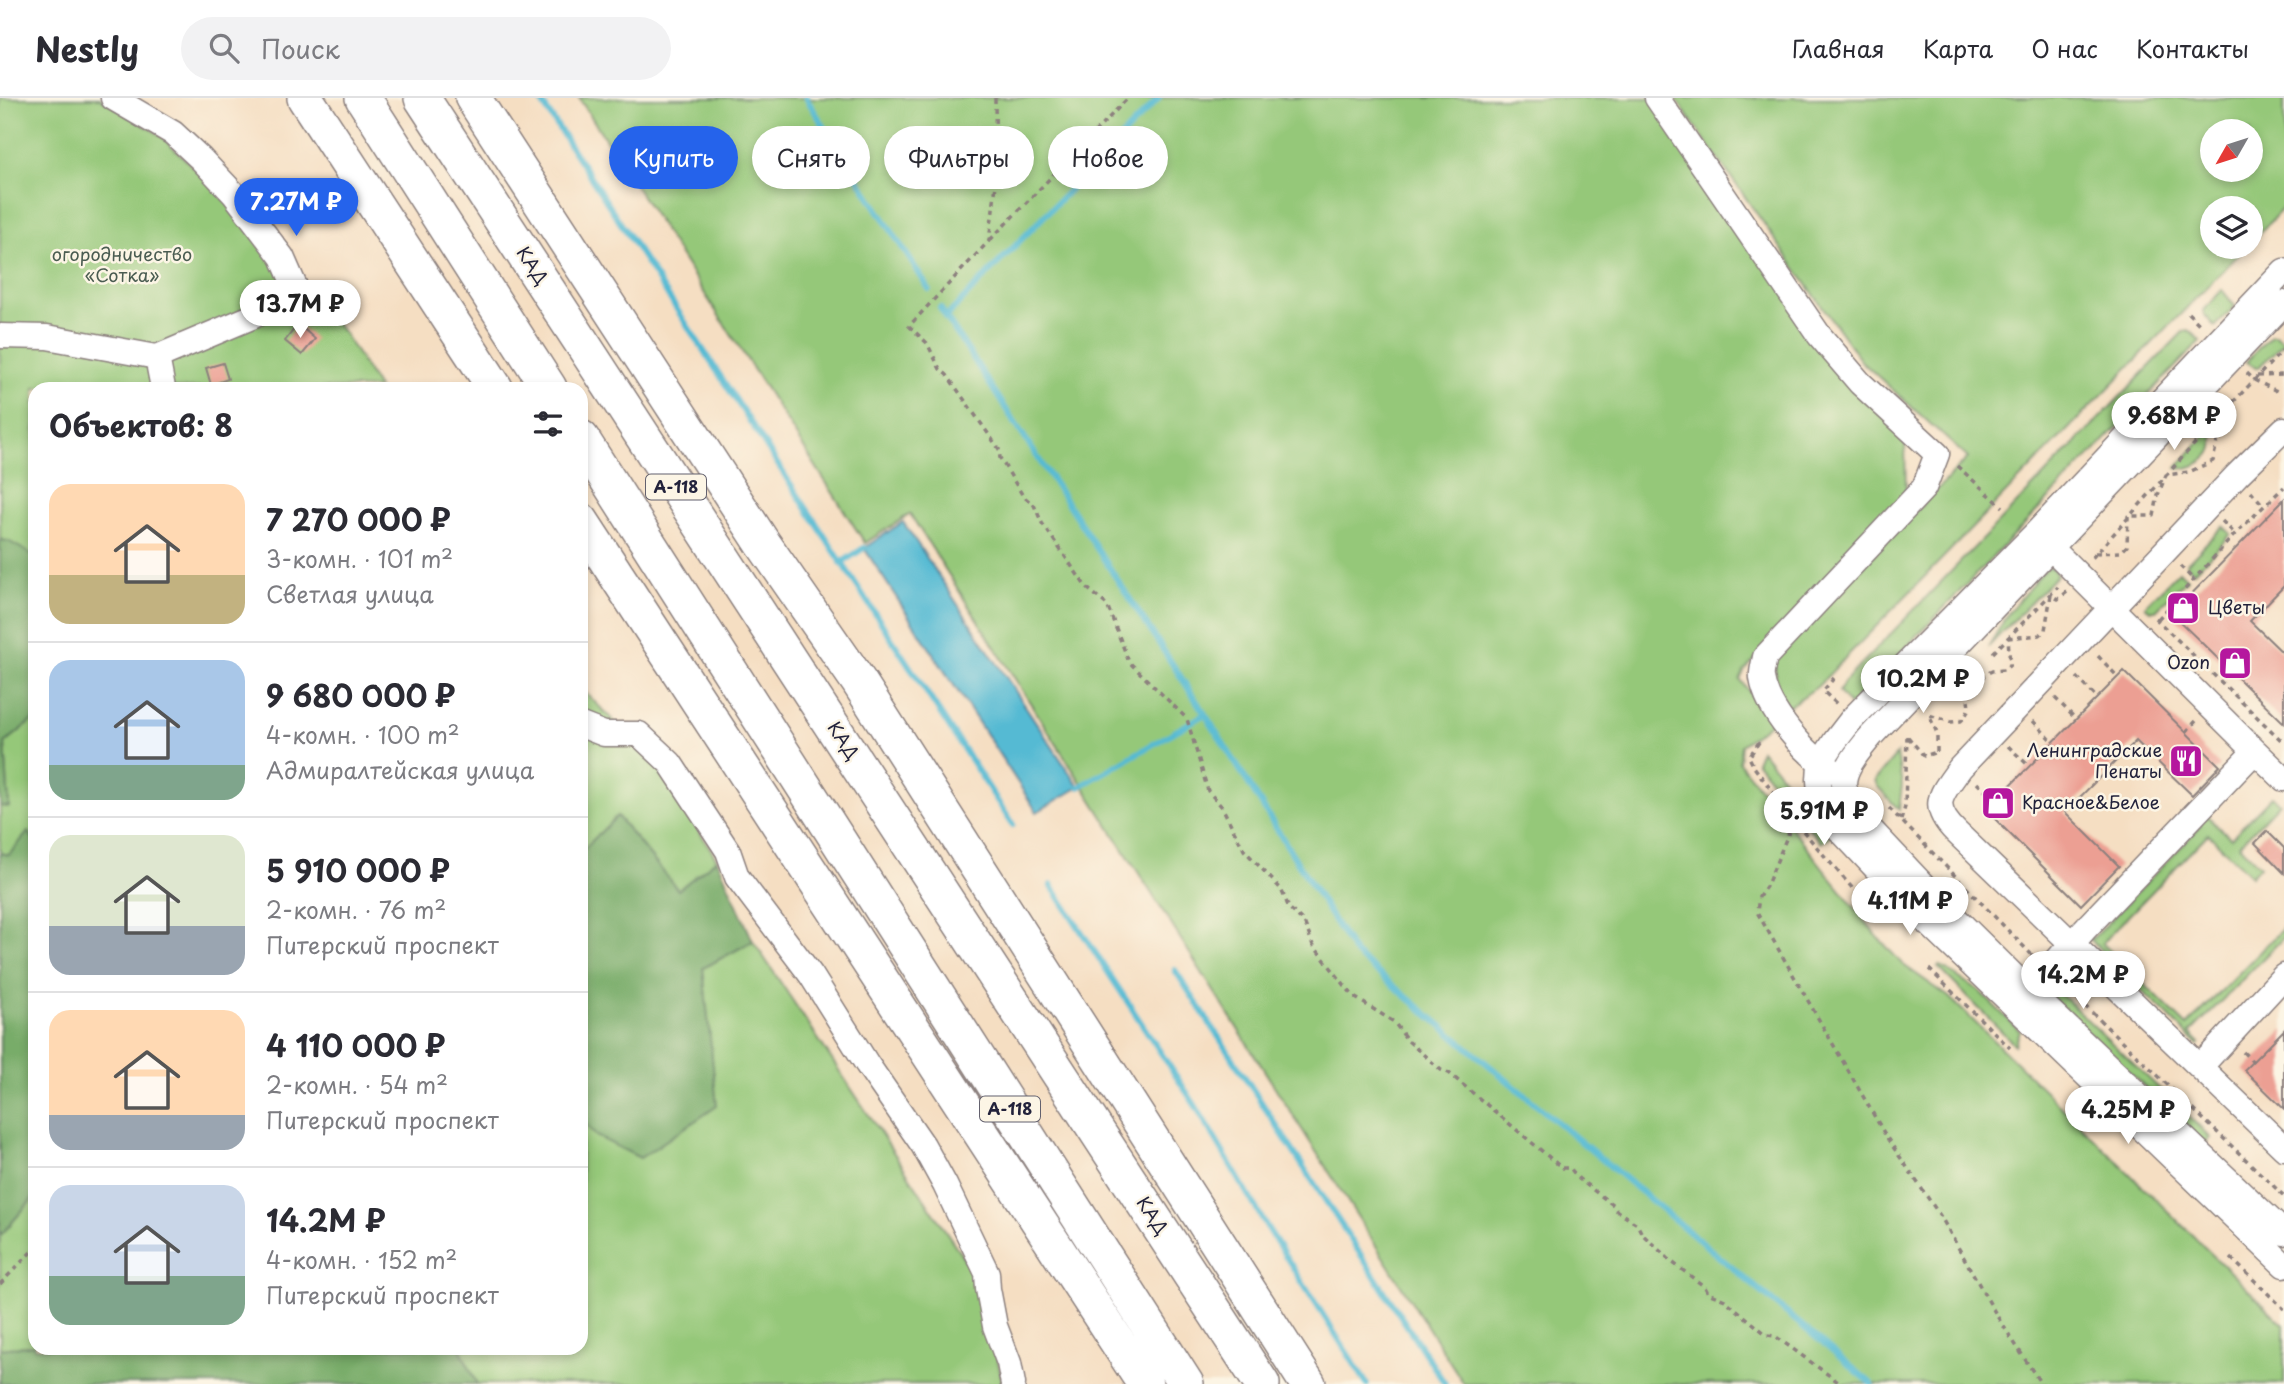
<!DOCTYPE html>
<html lang="ru">
<meta charset="utf-8">
<style>
body{margin:0;font-family:"Playpen Sans",sans-serif;background:#f2f2f3;color:#2b2b33;height:100vh;display:flex;flex-direction:column;font-size:26px;white-space:nowrap}
*{box-sizing:border-box;margin:0}
p{font-size:23px;color:#7c7c81}
.icon{flex:none;width:38px;height:38px;fill:none;stroke:currentColor;stroke-width:2;stroke-linecap:round;stroke-linejoin:round}
.map{position:relative;flex:1;overflow:hidden}
.details{position:absolute;left:28px;top:284px;width:560px;height:973px;display:flex;flex-direction:column;background:#fff;border-radius:21px;box-shadow:0 4px 10px #0003}
.details>*{flex:none}
.guide{position:absolute;left:609px;top:28px;width:665px;height:63px;display:flex;gap:14px}
.needle{width:46px;rotate:231deg}
.fabs{position:absolute;left:2200px;top:21px;display:grid;gap:14px}
.fabs a{display:grid;place-items:center;width:63px;height:63px;border-radius:50%;background:#fff;box-shadow:0 4px 10px #0003;font-size:35px}
.price{position:absolute;translate:-50% -60px;padding:0 16px;border-radius:24px;background:#fff;color:#222;font-size:23px;line-height:46px;filter:drop-shadow(0 2px 4px #0008)}
.price::after{content:'';position:absolute;left:50%;top:42px;width:21px;height:16px;margin-left:-10px;background:inherit;clip-path:polygon(0 0,100% 0,50% 100%)}
.price.selected{background:#2563eb;color:#fff}
ul{padding:0;list-style:none}
li{display:flex;align-items:center;gap:21px;height:175px;padding:0 21px}
li+li{border-top:2px solid #e1e1e2}
li span{display:grid;place-items:center;flex:none;width:196px;height:140px;border-radius:21px;color:#555}
li>.icon{margin-inline-start:auto}
span .icon{width:84px;height:84px;fill:#fffc;stroke-width:1}
li b{font-size:30px}
h2{display:flex;justify-content:space-between;align-items:center;height:84px;padding:0 21px;font-size:30px}
.pill{padding:0 24px;border-radius:32px;background:#fff;box-shadow:0 4px 10px #0003;font-size:24px;line-height:63px}
.pill.selected{background:#2563eb;color:#fff}
header{display:flex;align-items:center;gap:42px;box-sizing:border-box;height:98px;padding:0 35px;background:#fff;border-bottom:2px solid #e1e1e2}
header strong{font-size:33px}
nav{display:flex;gap:38px;margin-inline-start:auto;font-size:24px}
.search{width:490px;height:63px;background:#f2f2f3;display:flex;align-items:center;gap:18px;box-sizing:border-box;padding:0 24px;border-radius:38px;color:#7c7c81;font-size:26px}
.map>svg:first-child{display:block}
.green{fill:#95c879;stroke:#5c755a;stroke-width:2;fill-rule:evenodd}
.forest{fill:#78ac69;stroke:#4d6752;stroke-width:2}
.water{fill:#54bad3;stroke:#3b6e87;stroke-width:2}
.lines{fill:none;stroke-linecap:round;stroke-linejoin:round}
.stream{stroke:#54bad3;stroke-width:6}
.building{fill:#ec9f93}
.minor-casing{stroke:#8c807e;stroke-width:27}
.highway-casing{stroke:#8c807e;stroke-width:38}
.path{stroke:#8c807e;stroke-width:3.5;stroke-dasharray:5 5;stroke-linecap:butt}
.minor{stroke:#fff;stroke-width:24}
.highway{stroke:#fff;stroke-width:35}
.labels{text-anchor:middle;stroke-width:5;stroke-linejoin:round;paint-order:stroke}
.shield{fill:#fcf5e5;stroke:#63616e;stroke-width:2}
.shield-label{font-size:16px;font-weight:bold;fill:#22223b}
.park-label{font-size:18px;fill:#4a5c51;stroke:#fcf5e5}
.street-label{font-size:18px;fill:#22223b;stroke:#fcf5e5}
.poi-label{font-size:18px;fill:#22223b;stroke:#fcf5e5;text-anchor:start}
</style>
<header>
<strong>Nestly</strong>
<div class="search"><svg class="icon" aria-label="search" viewBox="0 0 24 24"><circle cx="10" cy="10" r="6"/><path d="M15 15l6 6"/></svg>Поиск</div>
<nav><a>Главная</a><a>Карта</a><a>О нас</a><a>Контакты</a></nav>
</header>
<div class="map">
<svg width="2284" height="1286" viewBox="0 0 2284 1286">
<rect width="100%" height="100%" fill="#fcf5e5"/>
<filter id="ink" filterUnits="userSpaceOnUse"><feTurbulence type="fractalNoise" baseFrequency=".0143" numOctaves="2"/><feDisplacementMap in="SourceGraphic" scale="14" xChannelSelector="R" yChannelSelector="G"/><feConvolveMatrix kernelMatrix="1 2 1 2 8 2 1 2 1" color-interpolation-filters="sRGB"/></filter>
<filter id="wash" filterUnits="userSpaceOnUse"><feTurbulence type="fractalNoise" baseFrequency=".00686" numOctaves="4" result="noise"/><feDisplacementMap in="SourceGraphic" scale="28" xChannelSelector="R" yChannelSelector="G"/><feGaussianBlur stdDeviation="1.57" result="paint"/><feColorMatrix in="noise" values="0 0 0 0 0 0 0 0 0 0 0 0 0 0 0 0 0 1.4 0 .05"/><feComposite in="paint" operator="in"/></filter>
<g filter="url(#wash)">
<rect width="100%" height="100%" fill="#f5dec2"/>
<path class="green" d="M0,0H100L162,38L282,159L344,235L378,290H35V458L0,441Z
M579,0H1652L1905,339L1906,401L1744,573L1740,582L1773,623L1741,647L1739,664L1878,839L1902,866L1949,899L2284,1227V1286H1464L910,416L865,445Z
M1675,0H2284V109L2251,144L2250,110H2212V149H2246L1817,589L1786,610L1777,588L1774,563L1802,530L1968,360L1861,263ZM2212,33H2250V72H2212Z
M2222,192L2235,208L2215,229L2204,216V212Z
M2189,232L2200,243L1850,608L1839,594L1844,584L2184,233Z
M2271,237H2276L2284,244L2258,270L2246,264Z
M2212,329C2213,337 2215,346 2212,353C2207,363 2187,373 2177,370Z
M2223,428L2231,436L2194,474L2186,466Z
M2047,469L2053,471L2057,477L1988,549L2009,514Z
M2179,473L2187,481L2156,512H2150L2145,508Z
M581,590L655,665L717,761L678,792L617,718L581,754Z
M35,620V743L28,735L9,758L0,755V708H9L5,645Z
M1761,652L1830,738L1821,745L1756,663Z
M1897,656L1902,687L1899,712L1877,688L1875,682Z
M2272,698L2279,705L2239,747L2260,768L2251,778L2208,736L2102,845L2187,928L2284,829V839L2190,935L2200,945L2198,947L2086,838L2093,840L2201,728L2200,723L2206,717L2231,740Z
M753,843L981,1186L1003,1286H477L460,1250H581V1021L596,1038L716,1008L703,870Z
M1939,867L1978,892L2020,933L2015,947L1938,869Z
M2050,886L2211,1040L2204,1046L2044,893Z
M35,1098V1247L0,1251V1138Z"/>
<path class="forest" d="M0,442L8,443L35,458V620L5,645L9,709L0,708Z
M617,718L678,792L717,761L753,843L703,870L717,1008L640,1060L596,1038L581,1021V754Z
M28,734L35,743V1098L0,1138V755L9,757Z
M35,1247V1250H460L477,1286H0V1251Z"/>
<path class="water" d="M903,424L1079,689L1037,714L864,450Z"/>
<g class="lines">
<path class="stream" d="M539,0L1013,727
M806,0L929,191
M940,210L1205,616L1354,855L1872,1286
M945,220L1159,0
M841,465L864,450
M1079,689L1205,616
M1051,787L1197,1010L1267,1129L1367,1286
M1175,872L1445,1286"/>
</g>
<g id="blocks">
<path class="building" d="M298,226L315,241L302,257L285,243Z
M223,265L228,281L211,287L206,270Z
M2284,401V488L2250,523L2284,556V625L2172,516Z
M2124,573L2220,668L2192,697L2136,643L2065,714L2119,768L2081,807L1986,712Z
M2267,733L2284,750V775L2255,745Z
M2284,932V1011L2244,972Z"/>
</g>
</g>
<g filter="url(#ink)">
<use href="#blocks" fill-opacity="0" stroke="#8c807e" stroke-width="2"/>
<g class="lines">
<g class="minor-casing">
<path id="minor" d="M113,0L173,35L201,61L234,96L282,159L296,191L254,218L157,259
M1657,0L1819,237L1860,285L1937,356L1924,390L1765,559C1764,565 1761,574 1762,580C1767,612 1806,658 1834,673
M2284,173L2036,435L1852,621L1835,643L1820,666L1819,682L1820,695L1830,719L1839,731L1925,822L2284,1167
M2284,205L1871,638C1848,666 1831,685 1857,717L1940,805L2029,893L2284,1135
M0,238L47,239L157,259
M157,259L163,290
M2284,331L2237,377L1960,670C1941,697 1929,707 1956,734L2284,1050
M2040,439L2255,653
M581,627L604,636H639L670,665L728,753L737,779L811,877L867,966L923,1047L945,1087L987,1175L988,1191L995,1228L1009,1265L1013,1286
M2020,904L2084,832L2255,653L2284,681
M2200,969L2284,878"/>
</g>
<g class="highway-casing">
<path id="highway" d="M305,0L495,290
M363,0L549,290
M422,0L1262,1286
M473,0L762,444L859,584L1308,1286
M581,340L1186,1286
M581,423L1145,1286"/>
</g>
<path class="path" d="M995,0L996,87L989,143L909,228L927,245L940,271L947,277L999,351L1000,360L1023,398L1034,407L1042,425L1086,489L1107,507L1129,564L1187,621L1208,693L1222,709L1244,752L1281,791L1289,810L1304,824L1313,847L1354,899L1394,924L1407,942L1441,972L1449,975L1562,1070H1570L1579,1081L1613,1107L1617,1113L1637,1126L1642,1136L1672,1164L1705,1189L1708,1195L1725,1202L1767,1237L1775,1238L1841,1286
M990,142L1128,0
M2188,215L2202,229
M2247,275L2254,282L2281,295
M2257,278L2284,277
M1957,368L2003,409
M2251,393L2263,407
M2222,423L2235,436
M2095,455L2121,454L2127,448L2128,418H2154L2158,397L2166,377L2189,374L2213,363L2217,344L2215,324
M2092,460L2216,322L2284,251
M2180,468L2193,481
M2155,520L2284,645
M2158,521L2235,436L2284,389
M1993,555L2058,489
M2098,558L2118,579
M2077,579L2097,600
M1834,580L1823,593L1838,607
M2055,600L2076,621
M2033,623L2053,644
M2186,634L2196,623
M1908,639L1924,658L1937,654
M1759,644L1749,659L1754,669L1796,725L1880,822
M2008,648L2029,668
M1937,654V635L1929,617L1951,624L1961,623C1973,612 1969,599 1961,587L1974,592L1979,589L1984,577L1992,573L2004,572L2010,567L2008,540L2040,537L2045,532L2051,497L2058,501L2067,494
M1977,685L1995,703
M1889,710L2032,857
M1901,722L1905,709L1907,638
M1796,725L1791,729L1767,787L1759,799L1757,814L1887,1040L1941,1119L1997,1218L2041,1286
M1929,871L2010,950
M2063,887L2284,1098
M2243,954L2253,964
M2075,1011L2089,1024
M2231,1160L2284,1211
M0,1186L35,1150"/>
<use href="#minor" class="minor"/>
<use href="#highway" class="highway"/>
</g>
</g>
<defs>
<g id="shop-square" transform="scale(1.75)"><rect x="-9" y="-9" width="18" height="18" rx="4" fill="#b5179e" stroke="#fcf5e5"/><path d="M-5-2.5h2.3a2.7 3.5 0 0 1 5.4 0H5L5.5 6h-11ZM-1.5-2.5h3a1.5 2.3 0 0 0-3 0Z" fill="#fff"/></g>
<g id="restaurant-square" transform="scale(1.75)"><rect x="-9" y="-9" width="18" height="18" rx="4" fill="#b5179e" stroke="#fcf5e5"/><path d="M-5-6h1v4h1v-4h1v4h1v-4h1v5L-1.5 .5V6h-2V.5L-5-1ZM5-6V6H3V1.5H1.5Q1.5-4 5-6Z" fill="#fff"/></g>
</defs>
<g fill-rule="evenodd">
<use href="#shop-square" x="2183" y="510"/>
<use href="#shop-square" x="2235" y="565"/>
<use href="#restaurant-square" x="2186" y="663"/>
<use href="#shop-square" x="1998" y="705"/>
</g>
<g class="labels">
<g class="shield">
<rect x="646" y="376.5" width="60" height="25" rx="5"/>
<rect x="980" y="998.5" width="60" height="25" rx="5"/>
</g>
<g class="shield-label">
<text x="676" y="395">А-118</text>
<text x="1010" y="1017">А-118</text>
</g>
<g class="park-label">
<text x="122" y="163">огородничество<tspan x="122" dy="21">«Сотка»</tspan></text>
</g>
<g class="street-label">
<text transform="translate(532 168) rotate(57)" y="6">КАД</text>
<text transform="translate(843 643) rotate(57)" y="6">КАД</text>
<text transform="translate(1152 1118) rotate(57)" y="6">КАД</text>
</g>
<g class="poi-label">
<text x="2208" y="516">Цветы</text>
<text x="2210" y="571" text-anchor="end">Ozon</text>
<text x="2162" y="659" text-anchor="end">Ленинградские<tspan x="2162" dy="21">Пенаты</tspan></text>
<text x="2022" y="711">Красное&amp;Белое</text>
</g>
</g>
</svg>
<div class="fabs">
<a><svg class="needle" viewBox="-14 -14 28 28"><path d="M0-13l5 13h-10z" fill="#e53935"/><path d="M0 13l5-13h-10z" fill="#7c7c81"/></svg></a>
<a><svg class="icon" aria-label="layers" viewBox="0 0 24 24"><path d="M12 4l9 5-9 5-9-5zM3 14l9 5 9-5"/></svg></a>
</div>
<b class="price selected" style="left:296px;top:140px">7.27M ₽</b>
<b class="price" style="left:300px;top:242px">13.7M ₽</b>
<b class="price" style="left:2174px;top:354px">9.68M ₽</b>
<b class="price" style="left:1923px;top:617px">10.2M ₽</b>
<b class="price" style="left:1824px;top:749px">5.91M ₽</b>
<b class="price" style="left:1910px;top:839px">4.11M ₽</b>
<b class="price" style="left:2083px;top:913px">14.2M ₽</b>
<b class="price" style="left:2128px;top:1048px">4.25M ₽</b>
<div class="guide">
<a class="pill selected">Купить</a>
<a class="pill">Снять</a>
<a class="pill">Фильтры</a>
<a class="pill">Новое</a>
</div>
<section class="details">
<h2>Объектов: 8<svg class="icon" aria-label="filters" viewBox="0 0 24 24"><path d="M4 7h16M4 17h16"/><circle cx="9" cy="7" r="2"/><circle cx="15" cy="17" r="2"/></svg></h2>
<ul>
<li><span style="background:linear-gradient(#ffd9b3 65%,#c2b280 0)"><svg class="icon" aria-label="home" viewBox="0 0 24 24"><path d="M3 11l9-7 9 7M6 9v11h12V9"/></svg></span><div><b>7 270 000 ₽</b><p>3-комн. · 101 m²</p><p>Светлая улица</p></div></li>
<li><span style="background:linear-gradient(#a9c7e8 75%,#7fa58c 0)"><svg class="icon" aria-label="home" viewBox="0 0 24 24"><path d="M3 11l9-7 9 7M6 9v11h12V9"/></svg></span><div><b>9 680 000 ₽</b><p>4-комн. · 100 m²</p><p>Адмиралтейская улица</p></div></li>
<li><span style="background:linear-gradient(#dfe7d0 65%,#9aa5b1 0)"><svg class="icon" aria-label="home" viewBox="0 0 24 24"><path d="M3 11l9-7 9 7M6 9v11h12V9"/></svg></span><div><b>5 910 000 ₽</b><p>2-комн. · 76 m²</p><p>Питерский проспект</p></div></li>
<li><span style="background:linear-gradient(#ffd9b3 75%,#9aa5b1 0)"><svg class="icon" aria-label="home" viewBox="0 0 24 24"><path d="M3 11l9-7 9 7M6 9v11h12V9"/></svg></span><div><b>4 110 000 ₽</b><p>2-комн. · 54 m²</p><p>Питерский проспект</p></div></li>
<li><span style="background:linear-gradient(#c9d6e8 65%,#7fa58c 0)"><svg class="icon" aria-label="home" viewBox="0 0 24 24"><path d="M3 11l9-7 9 7M6 9v11h12V9"/></svg></span><div><b>14.2M ₽</b><p>4-комн. · 152 m²</p><p>Питерский проспект</p></div></li>
</ul>
</section>
</div>
